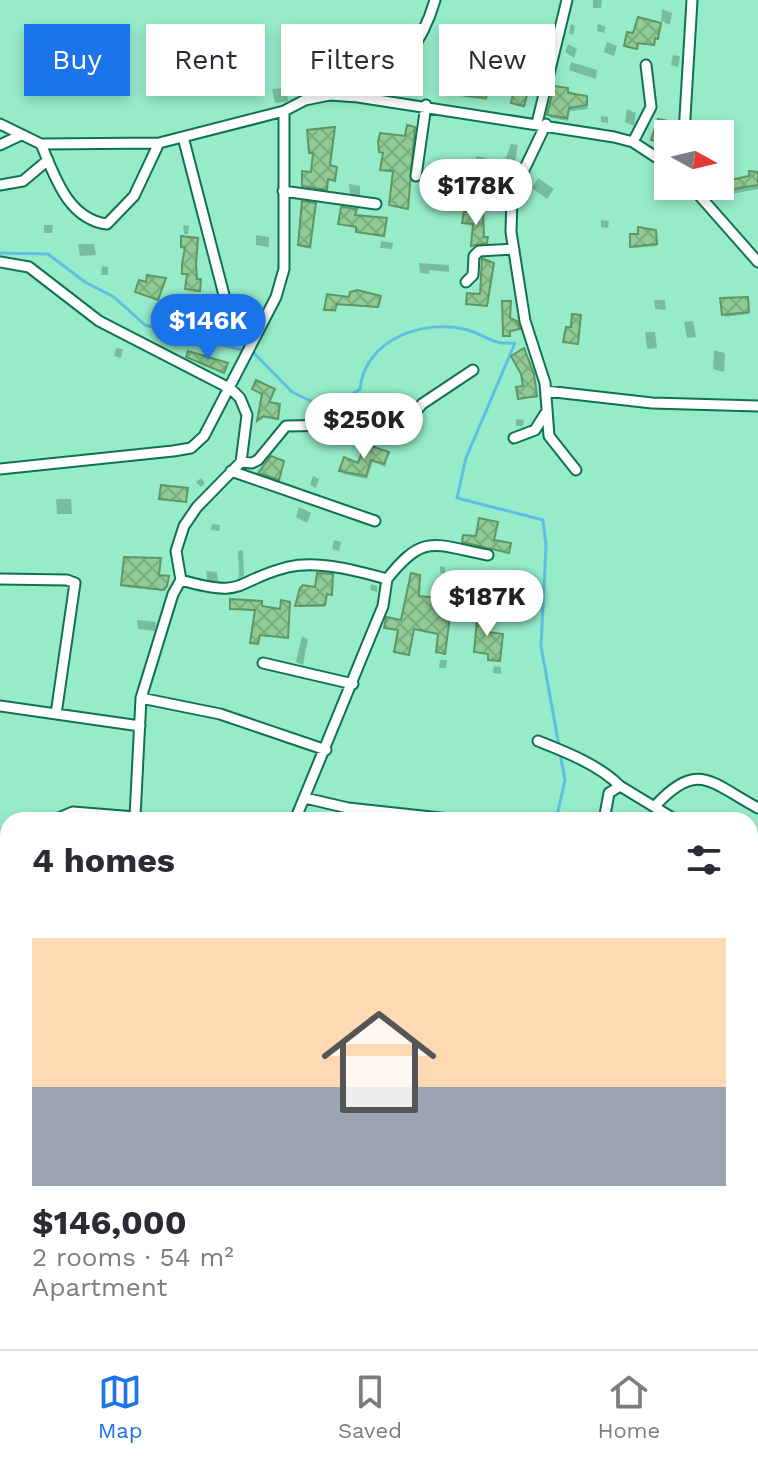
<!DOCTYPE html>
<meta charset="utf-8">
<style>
body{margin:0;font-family:"Work Sans",sans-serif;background:#f7f7f7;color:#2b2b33;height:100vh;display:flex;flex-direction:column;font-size:30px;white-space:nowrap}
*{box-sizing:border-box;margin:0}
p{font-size:26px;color:#7c7c81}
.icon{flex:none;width:44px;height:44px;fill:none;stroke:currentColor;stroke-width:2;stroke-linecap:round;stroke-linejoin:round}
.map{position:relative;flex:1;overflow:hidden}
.side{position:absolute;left:0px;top:812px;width:758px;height:538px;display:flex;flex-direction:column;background:#fff;border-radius:24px 24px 0 0;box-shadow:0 4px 12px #0003}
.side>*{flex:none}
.banner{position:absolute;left:24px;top:24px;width:710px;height:72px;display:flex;gap:16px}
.needle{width:52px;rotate:98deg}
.buttons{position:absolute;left:654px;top:120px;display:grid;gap:16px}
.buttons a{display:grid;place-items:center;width:80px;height:80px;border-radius:0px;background:#fff;box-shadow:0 4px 12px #0003;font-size:40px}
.price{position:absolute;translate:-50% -68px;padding:0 18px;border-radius:28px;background:#fff;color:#222;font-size:26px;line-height:52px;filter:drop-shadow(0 2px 4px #0008)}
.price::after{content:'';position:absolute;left:50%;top:48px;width:24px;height:18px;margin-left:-12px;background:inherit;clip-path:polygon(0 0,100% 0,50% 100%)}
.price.active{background:#1a73e8;color:#fff}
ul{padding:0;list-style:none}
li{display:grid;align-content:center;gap:16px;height:424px;padding:0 32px}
li span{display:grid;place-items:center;height:248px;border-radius:0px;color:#555}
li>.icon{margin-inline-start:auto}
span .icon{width:144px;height:144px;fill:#fffc;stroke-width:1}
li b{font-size:34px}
h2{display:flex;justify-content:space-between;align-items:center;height:96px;padding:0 32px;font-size:34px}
.pill{padding:0 28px;border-radius:0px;background:#fff;box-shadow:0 4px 12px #0003;font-size:28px;line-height:72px}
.pill.active{background:#1a73e8;color:#fff}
.menu{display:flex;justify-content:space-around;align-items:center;height:112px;border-top:2px solid #e1e1e2;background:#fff;font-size:22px;color:#7c7c81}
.menu a{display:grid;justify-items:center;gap:4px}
.menu .active{color:#1a73e8}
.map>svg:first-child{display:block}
.shadow{fill:#0003}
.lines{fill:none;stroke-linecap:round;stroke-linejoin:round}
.stream{stroke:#60bee2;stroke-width:3}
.building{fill:url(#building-cross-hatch);stroke:#5e9763;stroke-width:2}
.street-casing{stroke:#0f7255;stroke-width:13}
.street{stroke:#fff;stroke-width:9}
</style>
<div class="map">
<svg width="758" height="1349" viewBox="0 0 758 1349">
<defs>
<pattern id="building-cross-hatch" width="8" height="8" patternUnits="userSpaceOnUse" patternTransform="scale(2)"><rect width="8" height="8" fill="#90ca94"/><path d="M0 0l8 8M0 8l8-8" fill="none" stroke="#7aad7f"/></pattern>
</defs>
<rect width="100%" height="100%" fill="#96ecc9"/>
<path class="shadow" d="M593,0H602L601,8H593Z
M662,9L672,13L670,25L661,21Z
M571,24L575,26L573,35L569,33Z
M598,24L606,27L604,33L597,31Z
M659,25L655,46L639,44L638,50L627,47L634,36Z
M475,35L483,37L482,44L473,43Z
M540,42L539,54L544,63L538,92L529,90L525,108L515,105L516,92L489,88L487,100L464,97L477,82L521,74Z
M607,42L617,46L614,56L604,52Z
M568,44L577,49L574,58L565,52Z
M673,55L680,56L678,67L671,65Z
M571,62L597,70L596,79L569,70Z
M375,72L373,79L347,81V76Z
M289,82H295L296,92L292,93Z
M286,88L288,101L275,103L272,89Z
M567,90L586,98L588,109L570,111L568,121L551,118L549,115Z
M627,109L636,113L634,126L625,122Z
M601,116L608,117V123L601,122Z
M673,124V134H668V152L667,144L653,139Z
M414,128L415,130L408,210L391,205L395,173L384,171L385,154L381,152L406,138Z
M511,144L518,145L514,168L503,166Z
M476,156L486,158V167L476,165Z
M758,173V189L732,194L729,189Z
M538,178L554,189L547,199L532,188Z
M349,184L360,186V196L350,194Z
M315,205L311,249L301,247L300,245Z
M601,220L609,221L608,228L601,227Z
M44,225H53L52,233H44Z
M183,225L189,226L188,234H184Z
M655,232L657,246L633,248L632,246Z
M256,235L269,237V247L256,245Z
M197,239L196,267L200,292L188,291V276L184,274L187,249L183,247Z
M381,241L393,243L392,249L380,248Z
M78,244H94L96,255L80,256Z
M419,263L449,265V272L429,270V274L420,273Z
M102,266L108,267V275H101Z
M328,296L380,298L381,300L379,308L337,305L336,312L327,311Z
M747,299L749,314L725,317L722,300Z
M654,300H665L666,310L655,309Z
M223,309L229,311L226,321L220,318Z
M693,321L696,337L687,338L684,322Z
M645,332H655L657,348L647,349Z
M116,348L123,349L121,358L114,356Z
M714,350L725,353L724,372L713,369Z
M523,374L534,378L537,398H520L525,388Z
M254,389L274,390L270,405L280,409L278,420L264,418L260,421L264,395Z
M516,419L524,420L523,426H516Z
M366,446L387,454L386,467L373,462L367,479L343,474L341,471L360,465Z
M313,476L319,479L316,488L310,485Z
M201,478L205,483L201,487L196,482Z
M56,499H71L72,514H57Z
M299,507L311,513L307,523L296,517Z
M212,524L220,525L219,531L211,530Z
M334,540L341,542L339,551L332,549Z
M243,550L244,576L239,578L238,551Z
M160,560V577L168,580L164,591L124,587Z
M440,566L445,567V573H440Z
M206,571L217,572L218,582L207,580Z
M332,576L325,607H298L297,605Z
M442,582L452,584V594L442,592Z
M371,584L377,586V592L370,590Z
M289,604L288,638L260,636L258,645L252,643L257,611L232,609L281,611Z
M137,620L156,622L155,631L138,629Z
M302,636L308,639L303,665L296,662Z
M440,660H447L446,668H439Z
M494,666L501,667V674L493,673Z
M750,977H758V997L750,996Z
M750,1019L755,1025L750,1060Z
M758,1118V1150L754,1144Z"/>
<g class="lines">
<path class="stream" d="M0,253L48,254L85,282L114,297L145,325L254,353L292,392L330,410L360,389C365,339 424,318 468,330C489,336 490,345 515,343L466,458L457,498L543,520L546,546L541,646L559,746
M556,820L565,780L560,753
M471,1349L473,1342"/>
</g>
<path class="building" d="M638,17L661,23L658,39L655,38L654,45L638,43L637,49L624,46L627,32L633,33Z
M528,36L541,40L538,52L544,53V60L537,90L529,88L524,106L511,103L514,91L488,86L486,98L461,95L462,79L476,80L479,65L520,72Z
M554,86L568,88V93L587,96V105L569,108L567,118L547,115Z
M658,119L674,122L673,131H668V143L651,140Z
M407,125L415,127L408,209L389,205L393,171L380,170L383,153L379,152L378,141L380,133L405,136Z
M335,127L330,165L337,167L335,181L328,179L327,190L302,186V171L311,172L313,153H309L307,130Z
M749,171L758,172V185L728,190L726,181L749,176Z
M302,201L316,203L310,247L298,245Z
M341,207L357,209L355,215L387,218L384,236L356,232V227L338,224Z
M464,211L483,212L484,237H488L487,243L471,246L473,224L462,223Z
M638,227L656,230L657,244L630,247V234H638Z
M181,236L198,238L196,264L197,279H201L200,291L185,289L187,274H182V264L185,248L181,247Z
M482,258L494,263L487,306L466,304L467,293L480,294Z
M147,275L166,278L158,300L135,292L139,280L146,282Z
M357,290L381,296L378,307L337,304L335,310H324L327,294L349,297L350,292Z
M748,297L749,312L722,315L720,298Z
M502,301H511L510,318L517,321L520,329L510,331V336H503Z
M572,314L581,315L578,344L563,342L566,327H571Z
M524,348L534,374L537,396L518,399L516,387L523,386L521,374L511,356Z
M188,351L228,363L224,373L186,357Z
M256,380L275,389L269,402L280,404L278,419L263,416L257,421L262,394L252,389Z
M365,444L389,452L384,464L371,460L366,476L339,471L344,457L358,463Z
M271,456L284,461L279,480L258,473Z
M161,485L188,488L186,502L159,499Z
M479,518L498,522L494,540L511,543L509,553L462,542L463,535L476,536Z
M124,557L161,558L159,575L169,576L167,586L164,590L121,585Z
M317,573L333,574L332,595L327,594L325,605L295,606L300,588L303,585L315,587Z
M411,573L420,575L419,596L439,598L438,607L451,609L445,654L436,652L438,634L414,629L409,655L394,652L398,630L384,628L386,617L401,620Z
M230,599L262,601V606L280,609L281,600L290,602L288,638L260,635L258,644L250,643L255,610L230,609Z
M478,610L492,613L488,632L503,634L500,661L488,660V654L474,652Z"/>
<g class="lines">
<g class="street-casing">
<path id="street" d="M358,97C397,78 423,42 435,0
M537,123L567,0
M0,124L41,144L159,143L284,111L305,100L330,95L358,97L614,137L633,142L668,165
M546,124L512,195L511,232L525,321L545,383L549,436L576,470
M684,134L692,0
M183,137L224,295
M633,142L651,107L646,65
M41,144C55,177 68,219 107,224L134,196L159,143
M0,145L19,136
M416,176L426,105
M0,185L23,181L48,160
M691,186L758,262
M283,191L376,204
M0,262L29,267L99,321L231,389L240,398L247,415L241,462L197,507L184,526L176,551L181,580L173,594L141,698L135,817L140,820
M466,282L473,275L474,256L479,251L514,249
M546,391L652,403L758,406
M514,438L535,430L545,414
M241,462L252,463L258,460L286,426L406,424L422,404L473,370
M0,469L173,451L191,448L204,436L276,297L284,269V111
M231,471L375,521
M0,579L67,580L75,583L56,714
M387,579C424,532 434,545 488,555
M181,580C247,599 233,581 288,567C318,560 358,571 387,579L383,606L295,820
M263,663L353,684
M141,698L220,714L326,750
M0,706L140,726
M538,741C566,752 599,765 620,786
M305,798L348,808L459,820
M655,806C698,759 711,783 758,808
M54,820L73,812L135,817
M604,820L609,793L620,786L676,820
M750,871L758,876
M0,908L8,904
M750,1008L758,1010
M442,1349L443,1342
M549,1349L550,1342"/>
</g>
<use href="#street" class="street"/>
</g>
</svg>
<div class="buttons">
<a><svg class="needle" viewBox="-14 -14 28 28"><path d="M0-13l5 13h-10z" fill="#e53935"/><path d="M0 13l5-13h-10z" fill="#7c7c81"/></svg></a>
</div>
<b class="price" style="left:476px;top:227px">$178K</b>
<b class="price active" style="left:208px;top:362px">$146K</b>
<b class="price" style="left:364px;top:461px">$250K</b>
<b class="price" style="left:487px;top:638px">$187K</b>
<div class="banner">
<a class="pill active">Buy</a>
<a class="pill">Rent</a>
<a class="pill">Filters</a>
<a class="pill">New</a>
</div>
<section class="side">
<h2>4 homes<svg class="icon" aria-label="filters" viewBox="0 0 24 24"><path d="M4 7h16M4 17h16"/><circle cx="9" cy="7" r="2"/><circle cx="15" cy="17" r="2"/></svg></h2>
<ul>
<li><span style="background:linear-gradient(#ffd9b3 60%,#9aa5b1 0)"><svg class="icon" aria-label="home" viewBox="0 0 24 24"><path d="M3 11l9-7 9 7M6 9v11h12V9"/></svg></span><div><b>$146,000</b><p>2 rooms · 54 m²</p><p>Apartment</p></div></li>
</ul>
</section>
</div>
<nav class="menu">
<a class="active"><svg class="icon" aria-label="map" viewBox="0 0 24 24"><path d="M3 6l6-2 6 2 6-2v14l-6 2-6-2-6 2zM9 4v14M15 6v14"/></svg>Map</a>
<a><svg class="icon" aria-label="saved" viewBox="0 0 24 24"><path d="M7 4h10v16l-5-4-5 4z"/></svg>Saved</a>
<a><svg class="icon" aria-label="home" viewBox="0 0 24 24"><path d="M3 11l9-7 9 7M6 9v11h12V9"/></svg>Home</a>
</nav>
